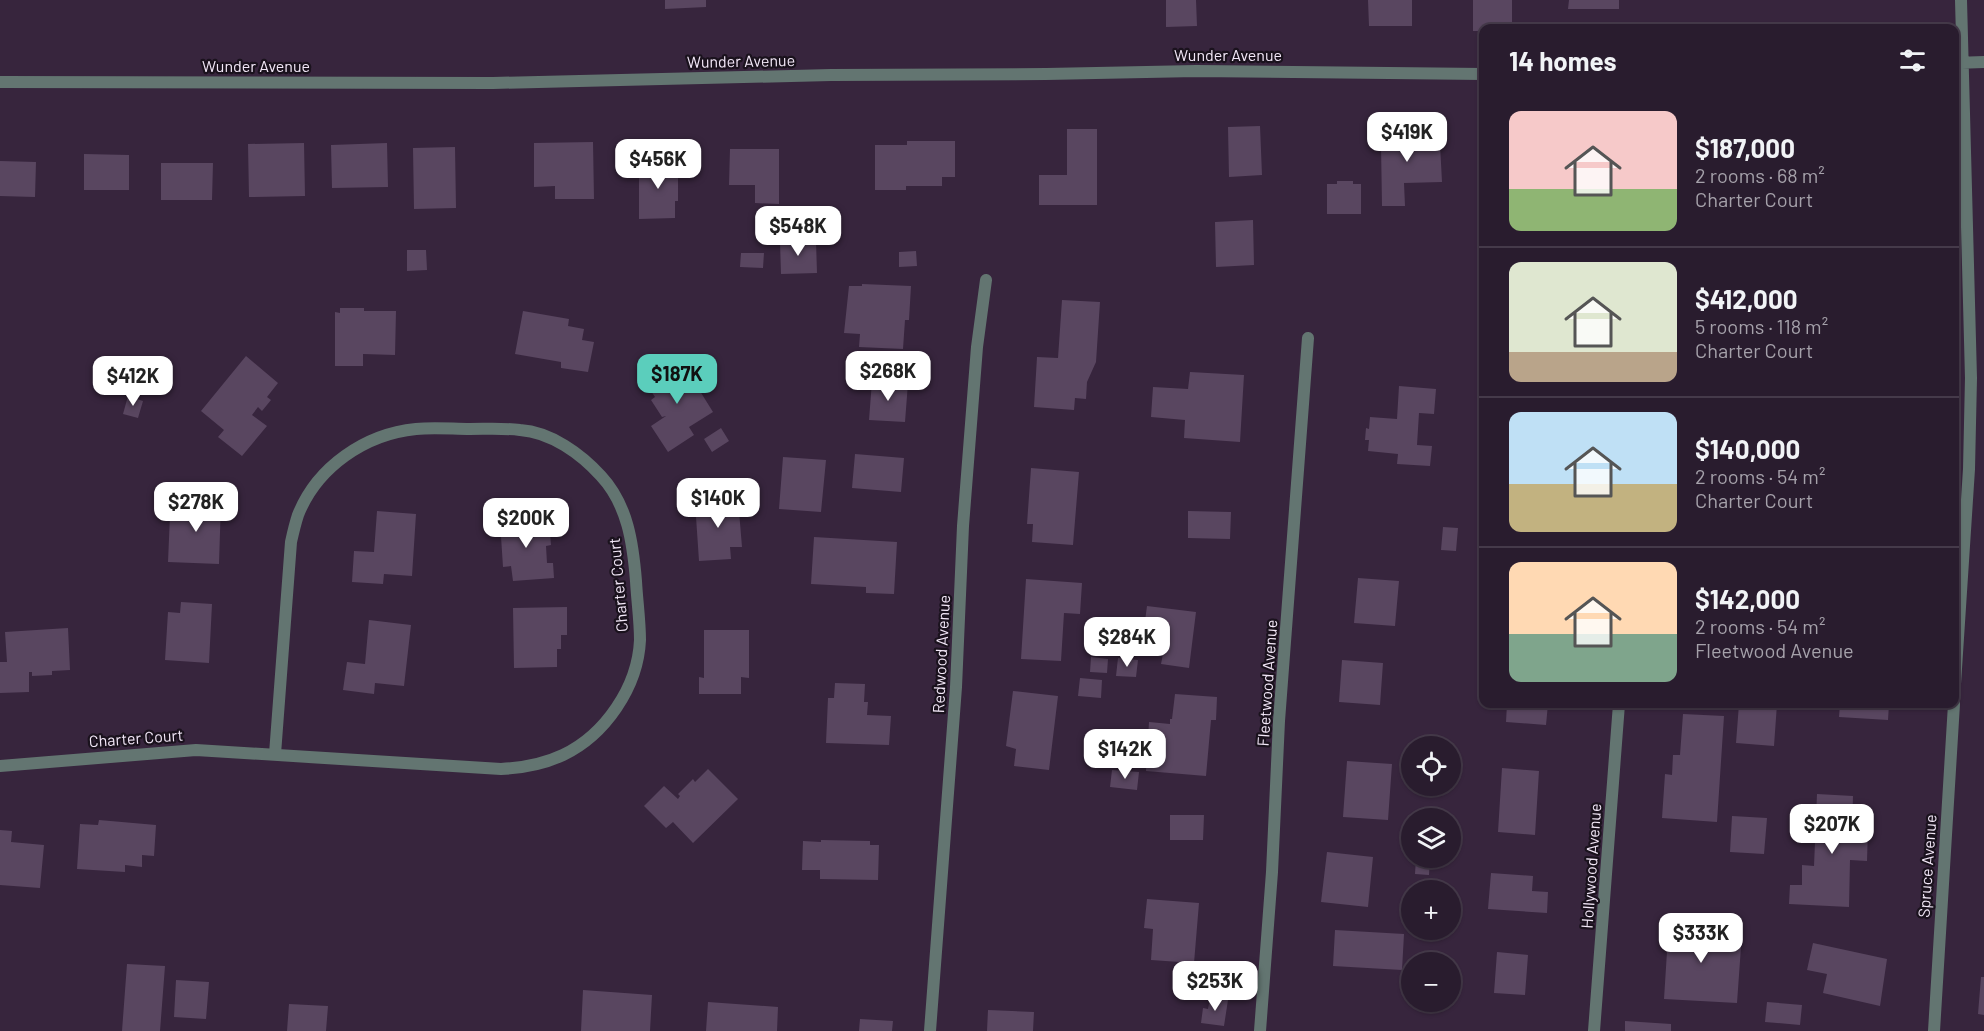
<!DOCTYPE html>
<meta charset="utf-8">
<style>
body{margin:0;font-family:Barlow,sans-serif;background:#35293a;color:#f1f3f6;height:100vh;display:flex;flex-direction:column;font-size:22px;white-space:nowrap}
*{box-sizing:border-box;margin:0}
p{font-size:20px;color:#a5a1aa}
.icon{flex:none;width:33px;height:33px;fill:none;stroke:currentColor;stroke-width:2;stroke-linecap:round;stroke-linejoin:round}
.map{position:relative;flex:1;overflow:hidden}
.panel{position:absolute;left:1479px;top:24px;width:480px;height:684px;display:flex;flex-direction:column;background:#291c2e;border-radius:12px;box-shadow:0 2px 4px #0004,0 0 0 2px #453a4a}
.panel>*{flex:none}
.tools{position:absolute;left:1401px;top:736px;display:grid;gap:12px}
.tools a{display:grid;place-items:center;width:60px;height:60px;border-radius:50%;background:#291c2e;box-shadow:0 2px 4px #0004,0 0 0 2px #453a4a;font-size:30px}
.price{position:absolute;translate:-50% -51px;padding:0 14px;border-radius:12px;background:#fff;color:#222;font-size:20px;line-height:39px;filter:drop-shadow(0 2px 3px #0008)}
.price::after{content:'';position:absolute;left:50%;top:36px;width:18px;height:14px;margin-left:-9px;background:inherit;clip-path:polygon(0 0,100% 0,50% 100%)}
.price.current{background:#5bcebc;color:#111}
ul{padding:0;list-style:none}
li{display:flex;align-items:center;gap:18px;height:150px;padding:0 30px}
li+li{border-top:2px solid #453a4a}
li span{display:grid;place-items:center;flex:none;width:168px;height:120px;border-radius:12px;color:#555}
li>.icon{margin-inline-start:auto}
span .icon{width:72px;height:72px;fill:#fffc;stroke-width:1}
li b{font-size:26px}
h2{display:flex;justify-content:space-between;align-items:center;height:72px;padding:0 30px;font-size:26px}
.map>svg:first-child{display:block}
.building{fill:#594660}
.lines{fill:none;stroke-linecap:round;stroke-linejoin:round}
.street{stroke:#637571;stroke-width:12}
.labels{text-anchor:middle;stroke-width:4.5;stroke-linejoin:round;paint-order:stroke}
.street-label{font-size:16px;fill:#f3e8f8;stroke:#1a121d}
</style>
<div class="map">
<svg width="1984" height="1031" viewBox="0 0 1984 1031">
<rect width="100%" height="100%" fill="#37253d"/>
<path class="building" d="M665,0H706V7L665,9Z
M1166,0H1196L1197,26L1166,27Z
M1368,0H1412V26H1369Z
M1473,0H1512V28H1484V31H1473Z
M1569,0H1619V9H1568Z
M1419,124L1420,145L1440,144L1442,182L1404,183L1405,206H1382L1381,145H1389L1388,125Z
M1260,126L1262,175L1229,177L1228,127Z
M1067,129H1097V205H1039V175H1067Z
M907,141H955V177H942V186H906V190H875V145H907Z
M593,142L594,199H555V186L534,187V143Z
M304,143L305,196L249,197L248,144Z
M387,143L388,187L332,188L331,145Z
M455,147L456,208L414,209L413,148Z
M730,149H779V204L755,203V185H729Z
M84,154L129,155V190H84Z
M0,161L36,162L35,197L0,196Z
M678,161V201H675V218L639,219V162Z
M161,163H213L212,200H161Z
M1337,181H1353V184H1361V214H1327V184H1337Z
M1253,220L1254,265L1216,267L1215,222Z
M816,241L817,273L781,274L780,242Z
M407,250H426L427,270L407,271Z
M916,251L917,266L899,267V252Z
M741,253H764L763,268L740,267Z
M862,284L911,286L909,320H905L903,349L859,347L860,334L844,333L849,286H862Z
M1062,300L1100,302L1096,362L1087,382L1086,399L1075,398L1074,410L1034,407L1037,357L1058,358Z
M340,308H364V311H396L395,355L363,354V366H335V312L340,313Z
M523,311L569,319L568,326L584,329L582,340L594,342L588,372L561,368V362L515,354Z
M246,356L278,383L267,397L271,400L262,411L258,407L252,415L267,426L242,456L218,437L224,430L201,411Z
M680,359L713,412L689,427L694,435L668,452L651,426L666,416L662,417L651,400L655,397L645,382Z
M1190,372L1244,375L1240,442L1184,438L1185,420L1151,417L1153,387L1188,389Z
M872,381L908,383L905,422L869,420Z
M1399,386L1436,389L1434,414L1419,413L1417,445L1432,446L1430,466L1397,464L1398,454L1368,451L1369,440H1365L1366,428L1369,429L1370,417L1397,419Z
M128,396L143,401L138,418L123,414Z
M721,428L729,441L712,452L704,439Z
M855,454L904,458L901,492L852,488Z
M783,457L826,460L821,512L779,509Z
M1031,468L1079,472L1073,545L1032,542L1033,524H1027Z
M180,499L221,501L219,564L168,562L170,515H179Z
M738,499L742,547H730L731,559L699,561L695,502Z
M377,511L416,514L412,576L384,574L383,584L352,582L354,551L374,552Z
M1188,511L1231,512L1230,539L1188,538Z
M544,517L545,534L550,533L551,545L546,546L547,563H553L554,578L513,581L511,566L503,567L500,521Z
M1443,527L1458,528L1456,551L1441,550Z
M814,537L897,542L894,594L866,593V587L811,584Z
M1358,578L1399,581L1395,626L1354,623Z
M1026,579L1082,583L1080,614L1064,613L1061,661L1021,659Z
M181,602L212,604L209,663L165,660L168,612L180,613Z
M1147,606L1196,612L1189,668L1161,664L1163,654L1141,651Z
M567,607V635H561V649H557V667L514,668L513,608Z
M369,620L411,625L404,686L375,683L374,694L343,690L347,662L365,664Z
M68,628L70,670L52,671V675L32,676V672H29V692L0,693V662H7L5,632Z
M704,630H749V678L741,677V694H699V677L704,678Z
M1091,657L1108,659L1107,673L1090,672Z
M1118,658L1138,660L1136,677L1116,676Z
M1342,660L1383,663L1380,705L1339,702Z
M1080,678L1102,680L1101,698L1078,696Z
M835,683L865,684L864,702H868L867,715L891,716L889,745L826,743L828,698H834Z
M1013,691L1058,696L1049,770L1014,766L1016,749L1006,746Z
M1175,694L1217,697L1216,720H1211L1206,776L1146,771L1149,722L1170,724V719H1172Z
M1507,704H1548L1546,725L1506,722Z
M1739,704H1777L1774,746L1736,743Z
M1840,704H1889L1888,720L1839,717Z
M1683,714L1724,716L1717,822L1662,818L1665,774L1672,775L1673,755H1680Z
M1347,761L1392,764L1388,820L1343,817Z
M1502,768L1539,771L1535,835L1498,832Z
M708,769L738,799L693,843L673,822L666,828L644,806L664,786L678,799L680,796L678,794L693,779L695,782Z
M1112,770L1139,772L1137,790L1110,787Z
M1817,794L1853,796L1852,828H1868L1867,861L1850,860L1849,907L1789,904L1790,885H1802V865L1814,866Z
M1170,815H1204L1203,840H1170Z
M1732,816L1767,818L1764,854L1730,852Z
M99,820L156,825L154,856L142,855V867L125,865V872L77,869L80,824L98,825Z
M0,830L12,831L11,842L44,845L40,888L0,885Z
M821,840L870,841V845H879L878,880L820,879V870H802L803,841L821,842Z
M1327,852L1373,857L1368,907L1321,902Z
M1416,858H1430L1429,875L1415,874Z
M1491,873L1533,876L1532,891L1548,892L1547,913L1488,909Z
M1147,899L1199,903L1194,963L1151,960L1153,929L1144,928Z
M1669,920L1722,924L1721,945L1741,947L1737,1003L1664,999Z
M1335,930L1404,934L1402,970L1333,966Z
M1813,943L1887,959L1880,1006L1823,993L1827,974L1807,970Z
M1497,952L1528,955L1525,995L1494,993Z
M127,964L165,966L160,1031H122Z
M1981,977H1984V1015L1978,1014Z
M176,980L209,982L206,1019L174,1017Z
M583,990L652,995L650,1031H581Z
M1210,998L1228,1000L1224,1026L1201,1023L1203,1008L1208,1009Z
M708,1002L778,1007L777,1031H706Z
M1767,1002L1802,1005L1800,1025L1765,1022Z
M289,1004L328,1006L326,1031H287Z
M988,1010L1034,1012L1033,1031H987Z
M860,1019L893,1021L892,1031H859Z
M1625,1021L1671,1024V1031H1625Z"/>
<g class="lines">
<path class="street" d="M1955,63L1984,62
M0,82L493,83L831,75L1046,74L1196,71L1484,74
M1954,699L1969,469L1971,378L1961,0
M0,766L196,750L501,769C522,768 544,764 563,755C605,735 638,687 640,640C640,621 637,600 636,581C633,544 628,505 601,476C581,454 551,432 520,430C504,428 487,429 470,429C453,429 434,427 416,429C365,434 317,467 298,515C295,524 293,533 291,542L275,754
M930,1031L956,687L963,526L977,347L986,280
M1260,1031L1272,872L1279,721L1308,338
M1594,1031L1619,704
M1934,1031L1954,704"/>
</g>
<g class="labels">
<g class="street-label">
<text x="1228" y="61">Wunder Avenue</text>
<text transform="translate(741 61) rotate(-1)" y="6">Wunder Avenue</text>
<text x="256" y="72">Wunder Avenue</text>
<text transform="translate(618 585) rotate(-95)" y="6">Charter Court</text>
<text transform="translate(941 654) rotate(-87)" y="6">Redwood Avenue</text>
<text transform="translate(1267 683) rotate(-86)" y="6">Fleetwood Avenue</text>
<text transform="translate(136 738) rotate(-4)" y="6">Charter Court</text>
<text transform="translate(1591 866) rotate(-86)" y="6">Hollywood Avenue</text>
<text transform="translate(1927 866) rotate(-86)" y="6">Spruce Avenue</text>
</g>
</g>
</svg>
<div class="tools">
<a><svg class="icon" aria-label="locate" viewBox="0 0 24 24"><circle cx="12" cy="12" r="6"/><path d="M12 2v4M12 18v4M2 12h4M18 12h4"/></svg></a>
<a><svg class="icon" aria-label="layers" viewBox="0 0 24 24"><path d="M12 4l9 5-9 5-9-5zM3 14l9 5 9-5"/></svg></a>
<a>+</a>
<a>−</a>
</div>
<b class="price" style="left:1407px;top:163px">$419K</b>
<b class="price" style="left:658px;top:190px">$456K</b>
<b class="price" style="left:798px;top:257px">$548K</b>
<b class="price" style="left:888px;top:402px">$268K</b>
<b class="price current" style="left:677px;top:405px">$187K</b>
<b class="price" style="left:133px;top:407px">$412K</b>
<b class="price" style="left:718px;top:529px">$140K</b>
<b class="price" style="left:196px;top:533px">$278K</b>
<b class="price" style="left:526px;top:549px">$200K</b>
<b class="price" style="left:1127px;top:668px">$284K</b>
<b class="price" style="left:1125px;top:780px">$142K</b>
<b class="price" style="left:1832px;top:855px">$207K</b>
<b class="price" style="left:1701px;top:964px">$333K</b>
<b class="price" style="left:1215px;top:1012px">$253K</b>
<section class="panel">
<h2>14 homes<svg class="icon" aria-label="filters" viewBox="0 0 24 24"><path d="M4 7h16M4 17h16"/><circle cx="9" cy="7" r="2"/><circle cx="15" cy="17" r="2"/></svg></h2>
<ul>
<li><span style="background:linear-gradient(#f6c9c9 65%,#8fb573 0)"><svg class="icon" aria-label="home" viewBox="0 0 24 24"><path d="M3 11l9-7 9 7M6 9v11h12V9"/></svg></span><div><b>$187,000</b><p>2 rooms · 68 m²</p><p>Charter Court</p></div></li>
<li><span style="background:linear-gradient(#dfe7d0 75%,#b9a48a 0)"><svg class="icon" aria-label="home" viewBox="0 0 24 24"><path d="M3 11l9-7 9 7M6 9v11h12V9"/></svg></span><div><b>$412,000</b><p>5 rooms · 118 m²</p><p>Charter Court</p></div></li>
<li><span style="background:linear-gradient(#bfe0f5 60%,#c2b280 0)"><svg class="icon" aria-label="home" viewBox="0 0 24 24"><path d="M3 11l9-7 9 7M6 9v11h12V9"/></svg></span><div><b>$140,000</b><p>2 rooms · 54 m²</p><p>Charter Court</p></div></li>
<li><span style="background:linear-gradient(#ffd9b3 60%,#7fa58c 0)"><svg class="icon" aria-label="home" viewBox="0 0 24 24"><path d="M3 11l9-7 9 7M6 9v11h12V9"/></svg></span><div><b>$142,000</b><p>2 rooms · 54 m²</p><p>Fleetwood Avenue</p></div></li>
</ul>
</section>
</div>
